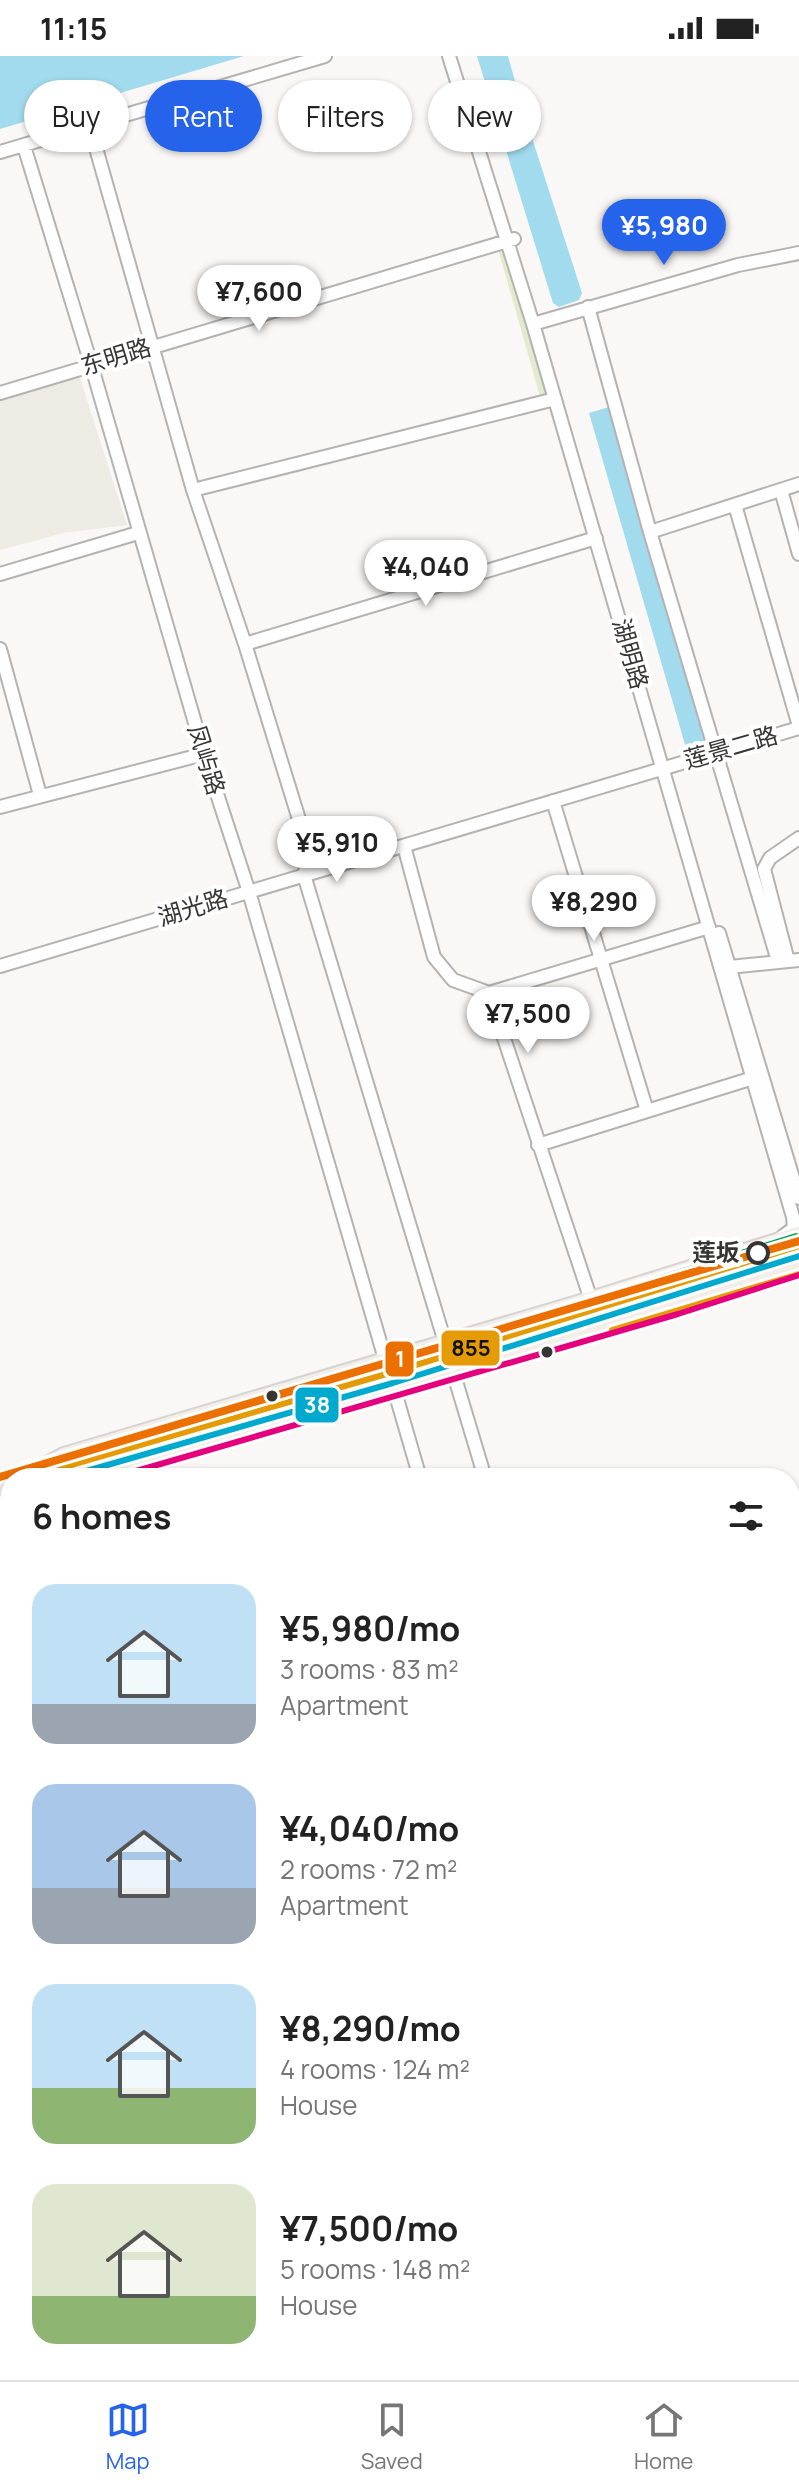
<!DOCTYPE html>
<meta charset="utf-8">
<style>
body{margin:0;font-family:Manrope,"Noto Sans SC",sans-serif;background:#f6f6f6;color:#222;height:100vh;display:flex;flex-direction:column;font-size:30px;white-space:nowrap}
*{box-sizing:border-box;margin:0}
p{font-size:26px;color:#767676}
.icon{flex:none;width:44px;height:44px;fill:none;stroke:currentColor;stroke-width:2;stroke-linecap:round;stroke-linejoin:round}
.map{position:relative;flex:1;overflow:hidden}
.details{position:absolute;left:0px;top:1412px;width:800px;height:912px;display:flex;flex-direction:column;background:#fff;border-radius:32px 32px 0 0;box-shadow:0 2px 6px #0004}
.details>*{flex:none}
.guide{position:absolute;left:24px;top:24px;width:752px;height:72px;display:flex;gap:16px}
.price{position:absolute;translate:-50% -68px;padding:0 18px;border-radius:28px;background:#fff;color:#222;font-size:26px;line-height:52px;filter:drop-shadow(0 2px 4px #0008)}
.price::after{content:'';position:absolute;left:50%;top:48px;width:24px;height:18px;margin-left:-12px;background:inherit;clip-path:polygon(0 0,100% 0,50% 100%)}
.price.on{background:#2563eb;color:#fff}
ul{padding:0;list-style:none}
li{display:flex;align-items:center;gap:24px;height:200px;padding:0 32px}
li span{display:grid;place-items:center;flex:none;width:224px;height:160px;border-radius:24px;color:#555}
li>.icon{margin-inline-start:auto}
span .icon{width:96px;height:96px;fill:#fffc;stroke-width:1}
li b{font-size:34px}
h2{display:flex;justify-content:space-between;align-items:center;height:96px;padding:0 32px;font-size:34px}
.chip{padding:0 28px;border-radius:36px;background:#fff;box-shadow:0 2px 6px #0004;font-size:28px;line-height:72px}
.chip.on{background:#2563eb;color:#fff}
.status{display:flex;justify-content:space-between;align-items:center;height:56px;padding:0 40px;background:#fff;direction:ltr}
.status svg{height:22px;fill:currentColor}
.tab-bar{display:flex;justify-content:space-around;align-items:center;height:112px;border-top:2px solid #e0e0e0;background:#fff;font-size:22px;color:#767676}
.tab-bar a{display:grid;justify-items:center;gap:4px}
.tab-bar .on{color:#2563eb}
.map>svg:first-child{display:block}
.built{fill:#eeeae4}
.green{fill:#e4eacd}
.water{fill:#a2dbee}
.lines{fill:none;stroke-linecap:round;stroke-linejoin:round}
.minor-tunnel{stroke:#d3d1cf;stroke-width:12;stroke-dasharray:12 6;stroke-linecap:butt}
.major-tunnel{stroke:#d3d1cf;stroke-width:16;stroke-dasharray:16 8;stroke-linecap:butt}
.minor-casing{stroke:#b4b3b2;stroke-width:16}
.major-casing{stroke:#d5d4d3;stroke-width:20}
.minor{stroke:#fefefe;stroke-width:12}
.major{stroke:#f4eee8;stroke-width:16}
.rail{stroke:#d8d8d7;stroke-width:3;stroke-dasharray:16 8;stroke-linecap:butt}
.bus-1-casing{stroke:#fff;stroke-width:12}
.bus-2-casing{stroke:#fff;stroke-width:12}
.bus-3-casing{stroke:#fff;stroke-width:12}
.bus-4-casing{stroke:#fff;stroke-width:12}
.bus-1{stroke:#e49b05;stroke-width:6}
.bus-2{stroke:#00a9ce;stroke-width:6}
.bus-3{stroke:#00a651;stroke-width:6}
.bus-4{stroke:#e5007d;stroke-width:6}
.metro-1-casing{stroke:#fff;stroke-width:14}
.metro-1{stroke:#ec7000;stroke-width:8}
.stop-dot{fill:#fff;stroke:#363534;stroke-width:4}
.bus-dot{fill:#363534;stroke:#fff;stroke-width:3}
.labels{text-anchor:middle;stroke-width:8;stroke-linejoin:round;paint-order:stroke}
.street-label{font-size:24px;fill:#363534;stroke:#fff}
.stop-label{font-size:24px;font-weight:bold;fill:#363534;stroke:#fff;text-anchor:end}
.line-badge{stroke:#fff;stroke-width:3}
.badge-label{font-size:22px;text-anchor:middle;font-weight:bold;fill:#fff}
.pale-badge-label{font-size:22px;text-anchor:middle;font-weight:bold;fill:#111}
</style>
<div class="status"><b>11:15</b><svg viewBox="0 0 49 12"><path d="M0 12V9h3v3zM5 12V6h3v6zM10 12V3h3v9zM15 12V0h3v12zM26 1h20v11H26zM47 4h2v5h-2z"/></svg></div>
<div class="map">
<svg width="799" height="2324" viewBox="0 0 799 2324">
<rect width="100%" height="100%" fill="#faf8f6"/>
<path class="built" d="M79,319L127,469L63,477L0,494V344Z"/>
<path class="green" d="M509,190L552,340L541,344L498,193Z"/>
<path class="water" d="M0,0H244L0,73Z
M477,0H508L523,54L582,237L579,244L559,251L553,247Z
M609,351L707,686L686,692L589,357Z"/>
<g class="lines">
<path class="minor-tunnel" d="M790,2094L799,2104
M592,2314L601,2324"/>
<path class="major-tunnel" d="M782,2324L799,2310"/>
<g class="minor-casing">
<path id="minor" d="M449,0L533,268L793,1161L794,1172L782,1181
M90,71L193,434L245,588L310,799L304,819L447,1293
M24,90L91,308L204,698L249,836L387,1310
M0,96L325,0
M588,251L650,476L778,905
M533,268L738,209L799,197
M0,337L514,183
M193,434L555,343
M781,434L799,498
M735,449L799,670
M650,476L799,428
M0,518L138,477
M245,588L596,482
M0,593L40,739
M553,745L647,1055
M0,751L204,698
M404,790L434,901L453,924L489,937L591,1244
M719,877L799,1142
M788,905L764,813L770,802L799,782
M0,910L799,672
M729,911L799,904
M489,937L709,871
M538,1089L753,1022
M452,1312L485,1422
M393,1329L420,1422
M790,1672L799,1674
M0,1889L10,1886
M0,2163L10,2157
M790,2301L799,2294
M332,2314L340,2324
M760,2324L773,2314"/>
</g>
<g class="major-casing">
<path id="major" d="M138,1390L390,1317L457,1295
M24,1422L64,1400L591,1244L799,1179
M76,1422L675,1248L799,1208
M0,1429L10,1426
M0,1460L10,1448
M0,1527L10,1545
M0,1554L10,1572
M790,1842L799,1834
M790,1880L799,1872
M28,2324L62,2314
M125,2324L155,2314"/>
</g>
<use href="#minor" class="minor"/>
<use href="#major" class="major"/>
<path class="rail" d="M790,2147L799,2140
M790,2171L799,2165
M573,2324L585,2314
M604,2324L616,2314"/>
<g class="bus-1-casing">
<path id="bus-1" d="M612,1274L799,1218
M26,1422L390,1317L799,1190"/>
</g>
<g class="bus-2-casing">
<path id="bus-2" d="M62,1422L393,1327L799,1200"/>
</g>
<g class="bus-3-casing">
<path id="bus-3" d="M23,1412L387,1307L796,1180"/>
</g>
<g class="bus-4-casing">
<path id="bus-4" d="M112,1422L678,1258L799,1219"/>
</g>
<use href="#bus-1" class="bus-1"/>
<use href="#bus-2" class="bus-2"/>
<use href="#bus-3" class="bus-3"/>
<use href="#bus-4" class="bus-4"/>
<g class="metro-1-casing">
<path id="metro-1" d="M0,1421L799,1185"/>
</g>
<use href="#metro-1" class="metro-1"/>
</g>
<circle class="stop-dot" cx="758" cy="1197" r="10"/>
<g class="bus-dot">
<circle cx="547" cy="1296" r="7"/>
<circle cx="272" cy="1340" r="7"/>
</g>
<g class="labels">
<g class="street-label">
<text transform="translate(116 301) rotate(-17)" y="8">东明路</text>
<text transform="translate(630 598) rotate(74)" y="8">湖明路</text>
<text transform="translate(731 692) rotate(-16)" y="8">莲景二路</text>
<text transform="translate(206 704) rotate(73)" y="8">凤屿路</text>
<text transform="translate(193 852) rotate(-17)" y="8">湖光路</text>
</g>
<g class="stop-label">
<text x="740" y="1205">莲坂</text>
</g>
</g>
<g class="line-badge">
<rect x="440" y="1273" width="61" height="38" rx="8" fill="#e49b05"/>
<rect x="384" y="1284" width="31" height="38" rx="8" fill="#ec7000"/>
<rect x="294" y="1330" width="46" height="38" rx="8" fill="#00a9ce"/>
</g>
<g class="badge-label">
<text x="400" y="1311">1</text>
<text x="317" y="1357">38</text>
</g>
<g class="pale-badge-label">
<text x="471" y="1300">855</text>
</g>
</svg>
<b class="price on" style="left:664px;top:211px">¥5,980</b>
<b class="price" style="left:259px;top:277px">¥7,600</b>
<b class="price" style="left:426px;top:552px">¥4,040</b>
<b class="price" style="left:337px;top:828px">¥5,910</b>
<b class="price" style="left:594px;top:887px">¥8,290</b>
<b class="price" style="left:528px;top:999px">¥7,500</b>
<div class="guide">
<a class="chip">Buy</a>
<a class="chip on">Rent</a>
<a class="chip">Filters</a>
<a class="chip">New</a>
</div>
<section class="details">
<h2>6 homes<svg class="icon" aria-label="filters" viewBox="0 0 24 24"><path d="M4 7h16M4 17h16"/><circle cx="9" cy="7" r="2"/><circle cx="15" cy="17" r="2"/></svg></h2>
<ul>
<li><span style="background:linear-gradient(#bfe0f5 75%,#9aa5b1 0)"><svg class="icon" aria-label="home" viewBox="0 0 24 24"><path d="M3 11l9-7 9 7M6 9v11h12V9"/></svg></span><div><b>¥5,980/mo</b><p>3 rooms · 83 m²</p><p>Apartment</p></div></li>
<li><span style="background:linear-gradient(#a9c7e8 65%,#9aa5b1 0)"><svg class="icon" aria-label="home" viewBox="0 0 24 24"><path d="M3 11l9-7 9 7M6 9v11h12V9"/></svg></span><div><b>¥4,040/mo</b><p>2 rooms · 72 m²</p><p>Apartment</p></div></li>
<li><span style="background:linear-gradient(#bfe0f5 65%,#8fb573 0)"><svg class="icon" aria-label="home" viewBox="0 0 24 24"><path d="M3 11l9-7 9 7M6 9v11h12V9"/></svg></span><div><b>¥8,290/mo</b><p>4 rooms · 124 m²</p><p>House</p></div></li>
<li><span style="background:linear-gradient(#dfe7d0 70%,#8fb573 0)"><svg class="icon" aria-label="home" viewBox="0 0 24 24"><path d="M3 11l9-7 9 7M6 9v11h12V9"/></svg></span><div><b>¥7,500/mo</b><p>5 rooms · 148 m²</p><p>House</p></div></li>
</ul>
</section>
</div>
<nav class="tab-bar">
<a class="on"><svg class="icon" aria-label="map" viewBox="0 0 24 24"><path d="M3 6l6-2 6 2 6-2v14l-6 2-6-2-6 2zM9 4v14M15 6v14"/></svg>Map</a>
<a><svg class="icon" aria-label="saved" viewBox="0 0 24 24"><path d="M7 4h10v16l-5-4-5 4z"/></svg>Saved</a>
<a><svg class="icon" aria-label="home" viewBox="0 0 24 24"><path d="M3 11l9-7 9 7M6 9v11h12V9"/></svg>Home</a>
</nav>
